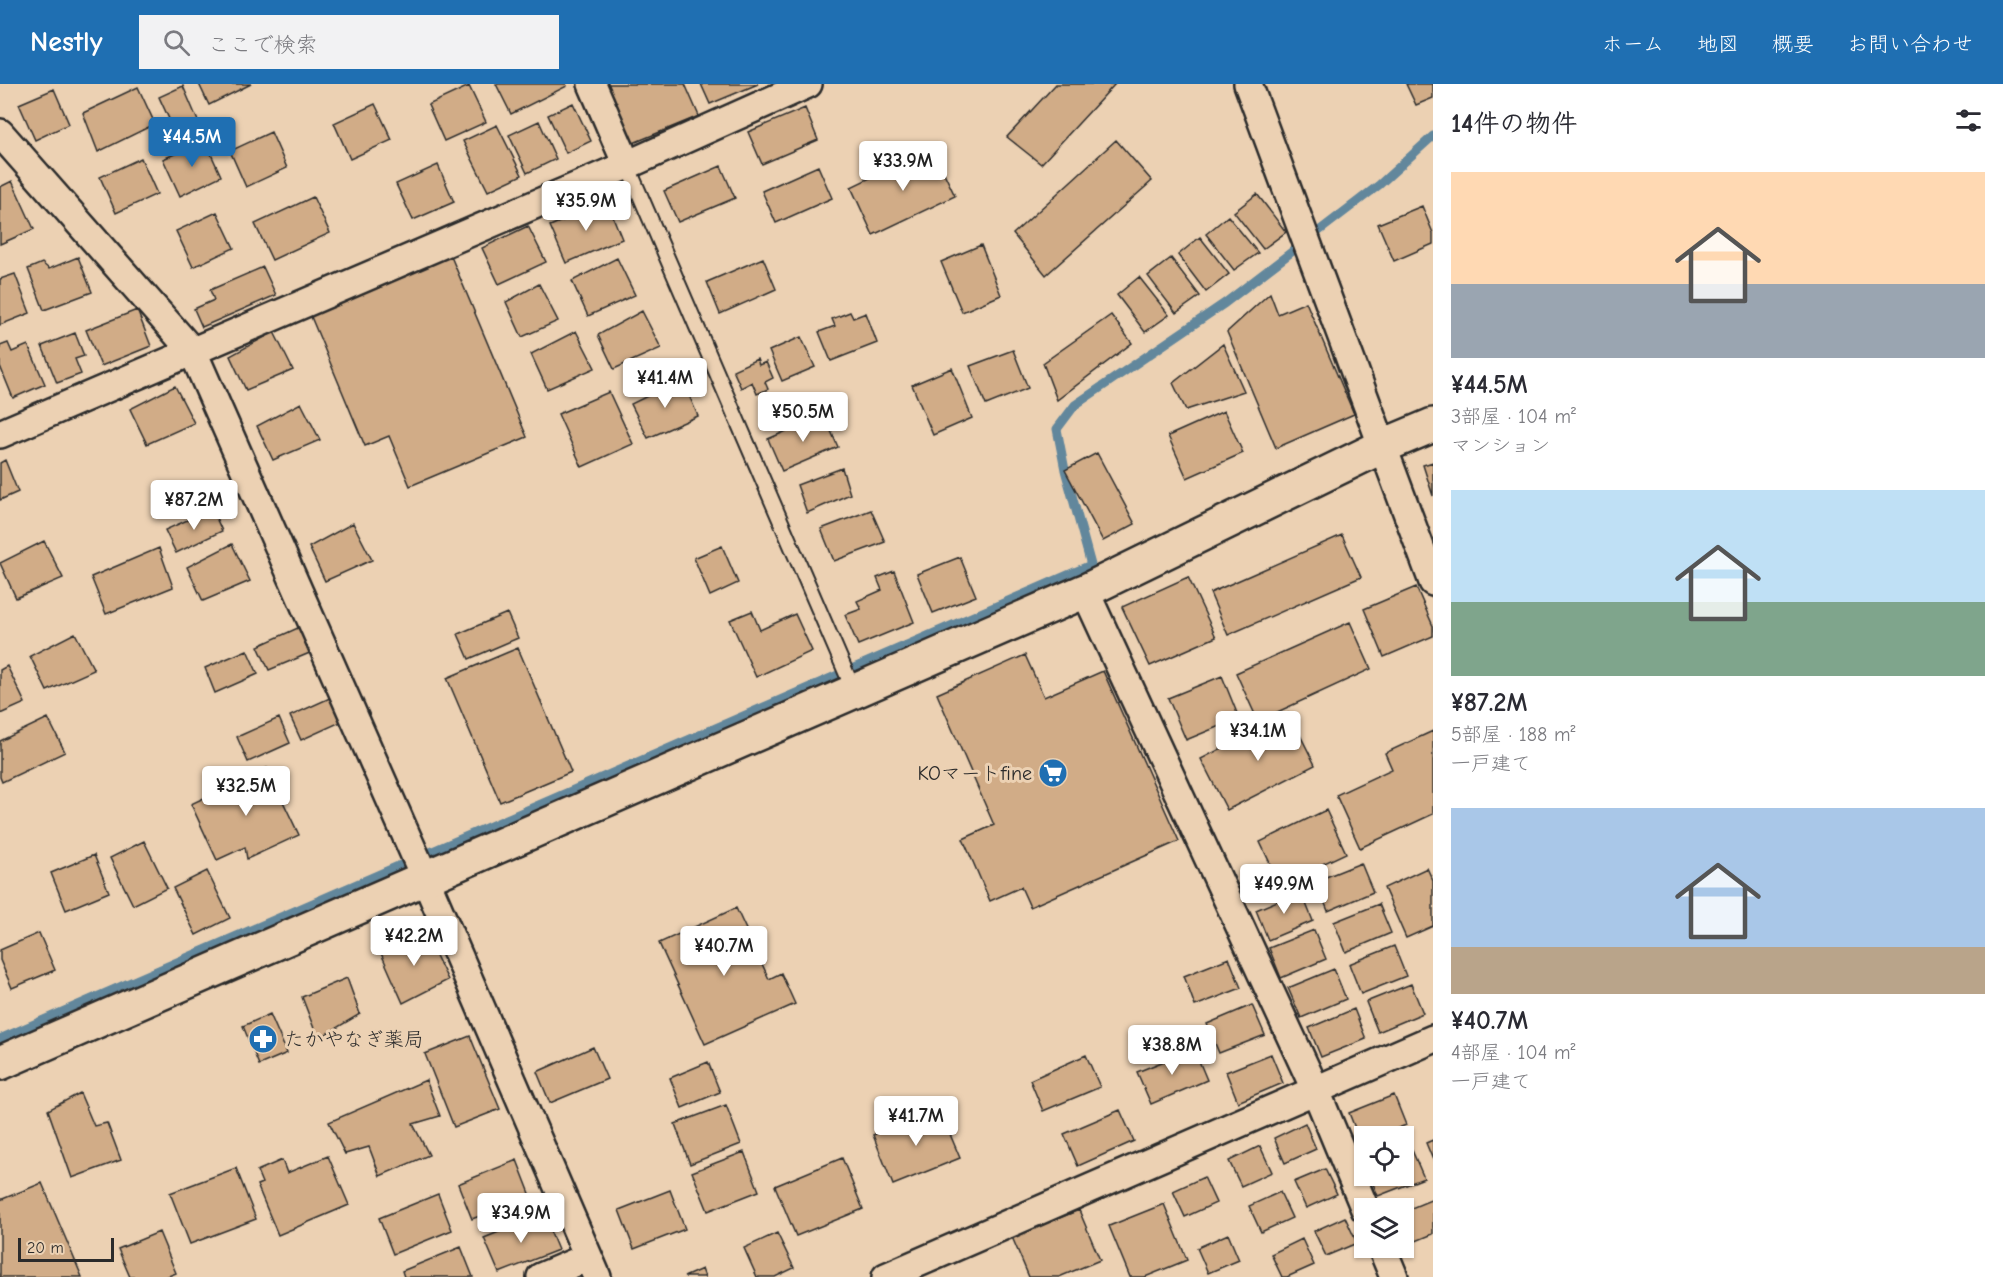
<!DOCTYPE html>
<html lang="ja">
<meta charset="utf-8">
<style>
body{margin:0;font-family:"Comic Neue","Klee One",sans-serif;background:#f2f2f3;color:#2b2b33;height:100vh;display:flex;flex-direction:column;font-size:22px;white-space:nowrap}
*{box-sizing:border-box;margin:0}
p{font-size:20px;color:#7c7c81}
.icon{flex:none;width:33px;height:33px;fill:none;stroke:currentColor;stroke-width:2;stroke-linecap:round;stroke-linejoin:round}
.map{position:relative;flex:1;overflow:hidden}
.side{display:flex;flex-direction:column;background:#fff;width:570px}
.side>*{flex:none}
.buttons{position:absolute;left:1354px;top:1042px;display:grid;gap:12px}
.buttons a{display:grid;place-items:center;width:60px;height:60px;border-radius:0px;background:#fff;box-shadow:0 2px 4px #0004;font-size:30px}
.scale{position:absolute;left:18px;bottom:15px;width:96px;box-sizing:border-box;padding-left:6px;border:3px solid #2b2b2b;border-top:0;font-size:16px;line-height:21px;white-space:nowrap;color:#2b2b2b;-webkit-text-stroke:4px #ecd1b3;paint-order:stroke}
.price{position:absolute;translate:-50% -51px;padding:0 14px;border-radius:6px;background:#fff;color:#222;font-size:20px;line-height:39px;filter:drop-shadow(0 2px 3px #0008)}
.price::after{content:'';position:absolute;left:50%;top:36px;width:18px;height:14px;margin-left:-9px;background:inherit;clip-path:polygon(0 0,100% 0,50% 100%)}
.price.active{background:#1f6fb2;color:#fff}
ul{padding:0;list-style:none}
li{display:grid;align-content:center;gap:12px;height:318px;padding:0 18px}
li span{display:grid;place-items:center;height:186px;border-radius:0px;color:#555}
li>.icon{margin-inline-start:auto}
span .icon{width:108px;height:108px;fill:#fffc;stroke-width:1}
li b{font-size:26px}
h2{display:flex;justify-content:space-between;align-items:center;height:72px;padding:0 18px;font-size:26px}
header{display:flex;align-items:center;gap:36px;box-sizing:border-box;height:84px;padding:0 30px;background:#1f6fb2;color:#fff}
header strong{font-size:28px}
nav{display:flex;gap:33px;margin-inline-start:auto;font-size:21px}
.search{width:420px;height:54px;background:#f2f2f3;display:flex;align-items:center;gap:15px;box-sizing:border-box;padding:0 21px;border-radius:0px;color:#7c7c81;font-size:22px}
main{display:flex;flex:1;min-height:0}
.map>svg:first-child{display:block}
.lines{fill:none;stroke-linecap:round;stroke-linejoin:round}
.stream{stroke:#62879c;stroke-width:9}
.building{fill:#d1ac87;stroke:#2b2b2b;stroke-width:1.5}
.service-casing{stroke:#2b2b2b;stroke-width:18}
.minor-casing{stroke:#2b2b2b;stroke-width:32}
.tertiary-casing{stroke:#2b2b2b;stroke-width:38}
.service{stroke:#ecd1b3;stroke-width:14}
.minor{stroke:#ecd1b3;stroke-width:27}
.tertiary{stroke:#ecd1b3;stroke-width:33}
.labels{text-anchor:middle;stroke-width:6;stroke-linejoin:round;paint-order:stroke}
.poi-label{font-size:20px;fill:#2b2b2b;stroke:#ecd1b3;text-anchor:end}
</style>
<header>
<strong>Nestly</strong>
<div class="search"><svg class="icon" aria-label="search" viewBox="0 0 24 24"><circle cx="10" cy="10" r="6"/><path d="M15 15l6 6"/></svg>ここで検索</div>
<nav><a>ホーム</a><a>地図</a><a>概要</a><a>お問い合わせ</a></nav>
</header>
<main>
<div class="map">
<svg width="1433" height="1193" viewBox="0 0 1433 1193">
<rect width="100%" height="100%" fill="#ecd1b3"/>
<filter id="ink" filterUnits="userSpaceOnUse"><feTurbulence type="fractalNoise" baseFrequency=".0167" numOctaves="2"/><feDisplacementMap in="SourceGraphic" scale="12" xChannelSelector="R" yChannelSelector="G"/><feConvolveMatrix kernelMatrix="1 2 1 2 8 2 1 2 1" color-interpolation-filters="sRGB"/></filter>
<g filter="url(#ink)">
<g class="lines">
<path class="stream" d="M0,955L1091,481L1065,386L1057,345L1075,321L1225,219L1379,101L1433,52"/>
</g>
<path class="building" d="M199,0H251L209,21Z
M496,0H566L567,2L511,30Z
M598,0H685L699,32L626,62Z
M701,0H758L710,20Z
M1056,0H1115L1041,80L1007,53Z
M1406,0H1433V14L1416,21Z
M183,2L204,51L181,61L159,13Z
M469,2L486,38L444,57L428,21Z
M138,3L155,40L98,68L83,29Z
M54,5L69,40L35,56L19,20Z
M573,19L591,57L566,69L548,31Z
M375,20L392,56L350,75L334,39Z
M805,24L818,56L762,80L748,48Z
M539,37L556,75L527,89L509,51Z
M497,41L522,91L488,107L463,57Z
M271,48L287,84L246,103L230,67Z
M1116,56L1152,97L1046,191L1013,150Z
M205,57L221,92L180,112L163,75Z
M932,64L955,112L873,151L851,103Z
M141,74L157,110L116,129L100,93Z
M438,81L454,118L413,136L396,100Z
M721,82L735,114L678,138L664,107Z
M818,82L832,114L776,139L762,107Z
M12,97L34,145L0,160V103Z
M1257,110L1286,148L1263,165L1234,128Z
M313,113L330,149L272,176L255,140Z
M607,118L622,155L566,179L550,142Z
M1422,122L1433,149V160L1394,177L1378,140Z
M217,128L234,164L193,183L176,147Z
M1228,132L1258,169L1234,186L1206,150Z
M528,142L546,178L499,200L482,164Z
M1200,153L1229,190L1206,208L1178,171Z
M981,161L1001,211L962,228L941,178Z
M450,170L527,353L410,402L389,352L365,362L309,228Z
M78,173L92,208L44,226L28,185L42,179L49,185Z
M617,174L635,211L588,232L572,197Z
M763,174L776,205L720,230L707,198Z
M1171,174L1200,212L1176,229L1148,192Z
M263,183L276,211L202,243L194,225L214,216L210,206Z
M15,190L30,229L0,241V195Z
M1139,193L1169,231L1145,248L1117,211Z
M539,200L558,237L522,253L506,218Z
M1270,209L1278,230L1306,218L1354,330L1276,364L1227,248Z
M137,226L151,262L101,282L86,246Z
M642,227L661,264L614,285L598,251Z
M850,228L853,234L866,229L877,259L831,277L819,248L835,242L832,235Z
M1111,231L1132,259L1057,316L1043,279Z
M576,247L595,284L547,305L531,270Z
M274,248L293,286L246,306L230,272Z
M75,249L84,272L75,275L81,290L57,299L42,262Z
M801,253L815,283L782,297L769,267Z
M8,259L12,268L28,261L45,300L13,314L0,282V262Z
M1223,260L1244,307L1186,326L1173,299Z
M1013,266L1028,304L986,321L970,282Z
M757,275L759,281L766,278L773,294L765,298L768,305L757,310L752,298L741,304L733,286Z
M952,284L972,334L933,351L912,301Z
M682,295L698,332L648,354L631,320Z
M175,302L194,339L147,360L130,325Z
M609,308L633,360L582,383L558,330Z
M301,319L320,356L273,376L257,342Z
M1224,327L1243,369L1187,394L1168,352Z
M824,331L838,363L782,387L768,355Z
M1097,369L1135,440L1103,457L1065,386Z
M5,376L18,408L0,416V379Z
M1433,378V412L1423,381Z
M842,384L850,410L807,429L797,401Z
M212,425L222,447L176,469L165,446Z
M871,426L885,458L834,477L821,445Z
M353,439L372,476L325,497L309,463Z
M1342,451L1361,493L1228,551L1210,509Z
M44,457L63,494L16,514L0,479Z
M232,460L250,497L203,517L187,483Z
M722,462L738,499L710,512L694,474Z
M159,464L173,503L106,530L91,493Z
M960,473L976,512L933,529L917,490Z
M894,487L914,538L858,561L845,531L861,525L857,517L882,506L877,494Z
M1188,493L1216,553L1150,582L1122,523Z
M1416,503L1433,542V552L1384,573L1364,525Z
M752,527L760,546L795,530L812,567L756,593L730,536Z
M507,529L518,554L469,575L458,550Z
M1350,538L1371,585L1258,637L1236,589Z
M300,543L312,568L269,586L258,562Z
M75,549L94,586L47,607L30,572Z
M518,564L571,688L500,718L447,594Z
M247,566L258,590L215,609L205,584Z
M1025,571L1044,613L1103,587L1179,757L1030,823L1021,803L990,817L963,755L994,741L937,610Z
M7,582L25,619L0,630V586Z
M1222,592L1239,634L1186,656L1168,614Z
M332,613L343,637L301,656L290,632Z
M1289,629L1315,681L1227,726L1201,675Z
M48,634L65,668L2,698L0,693V657Z
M279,634L290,659L248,678L237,653Z
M1433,647V730L1360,764L1336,711L1392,685L1385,669Z
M267,684L299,751L247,775L245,763L217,776L191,720Z
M1326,726L1346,769L1280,800L1260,758Z
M144,757L167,804L133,821L110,774Z
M94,771L109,808L66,826L51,789Z
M1361,779L1373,808L1328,827L1316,797Z
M1427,784L1433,797V842L1406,854L1384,804Z
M207,787L230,834L196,851L173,804Z
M1301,807L1313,837L1268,856L1256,826Z
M1379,820L1391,849L1346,868L1334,838Z
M736,824L769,895L781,889L795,920L705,960L659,859Z
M1314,846L1326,875L1281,894L1269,864Z
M39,849L55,886L12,904L0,876V866Z
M425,849L448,896L403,919L380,867Z
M1394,862L1406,892L1361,910L1349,880Z
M1229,874L1241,904L1195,922L1184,892Z
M1334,885L1346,915L1301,934L1288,904Z
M347,894L360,930L318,955L302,913Z
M1411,900L1423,929L1378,948L1366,918Z
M1252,921L1265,951L1219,969L1207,940Z
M1354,925L1366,955L1321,973L1309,944Z
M270,930L287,969L259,981L243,942Z
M470,952L500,1025L454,1043L425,970Z
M593,963L607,995L550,1019L537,988Z
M1194,965L1207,996L1151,1020L1137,988Z
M1271,970L1283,999L1238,1018L1226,988Z
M1086,971L1100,1003L1043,1027L1030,996Z
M708,978L720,1008L682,1024L670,994Z
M426,996L440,1032L413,1040L429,1071L380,1092L369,1063L345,1070L329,1038Z
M80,1009L94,1042L107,1039L121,1076L72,1094L48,1026Z
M1394,1011L1406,1041L1376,1053H1365V1058L1361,1059L1349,1029Z
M726,1021L741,1060L690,1080L675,1040Z
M939,1024L960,1074L893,1101L873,1051Z
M1120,1026L1134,1057L1078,1082L1064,1050Z
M1305,1039L1316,1065L1285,1079L1274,1054Z
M1433,1056V1076L1426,1059Z
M1260,1062L1272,1088L1241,1102L1229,1077Z
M1411,1064L1424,1094L1378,1112L1370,1092H1404V1067Z
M744,1068L759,1107L708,1127L692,1088Z
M328,1072L349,1121L278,1151L257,1101L262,1099L257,1087L282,1076L287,1089Z
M842,1074L863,1125L796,1152L775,1102Z
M517,1076L531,1112L472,1135L458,1100Z
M236,1084L256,1135L190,1160L170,1109Z
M1325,1085L1337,1110L1306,1124L1294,1098Z
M1204,1093L1216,1119L1185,1133L1173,1107Z
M42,1099L82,1193H0V1116Z
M670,1106L685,1145L634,1165L619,1126Z
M1280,1108L1292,1134L1261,1148L1249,1122Z
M438,1110L452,1146L393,1170L379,1134Z
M1433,1115V1150L1404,1162V1127Z
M1164,1120L1187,1176L1145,1193H1130L1109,1142Z
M1079,1126L1100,1176L1059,1193H1029L1012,1153Z
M543,1130L558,1166L499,1189L484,1154Z
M1345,1133L1357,1159L1326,1172L1314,1147Z
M159,1148L176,1189L166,1193H130L118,1165Z
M777,1149L794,1184L775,1193H757L744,1164Z
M1228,1150L1239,1176L1208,1189L1197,1164Z
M1302,1155L1314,1181L1287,1193H1282L1271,1170Z
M461,1163L473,1193H404L402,1187Z
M702,1185L705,1193H684Z"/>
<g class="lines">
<g class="service-casing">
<path id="service" d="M627,81L854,607"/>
</g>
<g class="minor-casing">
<path id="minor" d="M592,0L627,81
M1248,0L1433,498
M0,49L193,268L425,794L597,1193
M0,350L627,81L808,0
M1085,507L1316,1007L1365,1125
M1382,1164L1394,1193
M541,1193L588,1173
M886,1193L1433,955"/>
</g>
<g class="tertiary-casing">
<path id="tertiary" d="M0,979L1085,507L1383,362L1433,341"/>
</g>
<use href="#service" class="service"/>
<use href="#minor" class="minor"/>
<use href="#tertiary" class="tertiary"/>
</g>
</g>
<defs>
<g id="supermarket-disc" transform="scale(1.5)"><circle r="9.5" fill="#1f6fb2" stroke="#ecd1b3"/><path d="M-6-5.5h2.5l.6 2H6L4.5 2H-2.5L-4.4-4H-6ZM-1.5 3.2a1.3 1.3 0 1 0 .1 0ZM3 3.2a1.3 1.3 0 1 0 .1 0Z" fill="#fff"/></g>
<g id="pharmacy-disc" transform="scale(1.5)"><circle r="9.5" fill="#1f6fb2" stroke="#ecd1b3"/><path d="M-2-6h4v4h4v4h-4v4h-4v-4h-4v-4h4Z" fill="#fff"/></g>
</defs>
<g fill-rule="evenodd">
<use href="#supermarket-disc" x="1053" y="689"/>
<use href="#pharmacy-disc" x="263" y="955"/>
</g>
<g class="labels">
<g class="poi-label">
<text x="1032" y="696">KOマートfine</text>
<text x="284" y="962" text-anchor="start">たかやなぎ薬局</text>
</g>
</g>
</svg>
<div class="buttons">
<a><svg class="icon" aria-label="locate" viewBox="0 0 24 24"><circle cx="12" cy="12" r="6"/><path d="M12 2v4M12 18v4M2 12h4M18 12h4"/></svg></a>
<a><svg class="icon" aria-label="layers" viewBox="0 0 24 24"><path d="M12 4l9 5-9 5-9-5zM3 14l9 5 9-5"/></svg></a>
</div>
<div class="scale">20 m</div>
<b class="price active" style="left:192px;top:84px">¥44.5M</b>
<b class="price" style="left:903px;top:108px">¥33.9M</b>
<b class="price" style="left:586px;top:148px">¥35.9M</b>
<b class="price" style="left:665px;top:325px">¥41.4M</b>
<b class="price" style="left:803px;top:359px">¥50.5M</b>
<b class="price" style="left:194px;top:447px">¥87.2M</b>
<b class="price" style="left:1258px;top:678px">¥34.1M</b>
<b class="price" style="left:246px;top:733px">¥32.5M</b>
<b class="price" style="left:1284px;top:831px">¥49.9M</b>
<b class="price" style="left:414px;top:883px">¥42.2M</b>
<b class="price" style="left:724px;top:893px">¥40.7M</b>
<b class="price" style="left:1172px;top:992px">¥38.8M</b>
<b class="price" style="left:916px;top:1063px">¥41.7M</b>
<b class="price" style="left:521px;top:1160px">¥34.9M</b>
</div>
<section class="side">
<h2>14件の物件<svg class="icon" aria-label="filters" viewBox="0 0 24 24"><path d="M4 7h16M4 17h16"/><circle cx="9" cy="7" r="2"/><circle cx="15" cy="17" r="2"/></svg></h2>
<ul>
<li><span style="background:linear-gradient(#ffd9b3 60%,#9aa5b1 0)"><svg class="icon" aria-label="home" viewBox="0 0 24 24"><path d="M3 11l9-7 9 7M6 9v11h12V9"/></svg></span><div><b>¥44.5M</b><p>3部屋 · 104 m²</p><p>マンション</p></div></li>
<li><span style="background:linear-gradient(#bfe0f5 60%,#7fa58c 0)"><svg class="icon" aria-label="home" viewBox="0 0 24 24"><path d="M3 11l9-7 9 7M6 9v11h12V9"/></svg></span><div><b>¥87.2M</b><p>5部屋 · 188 m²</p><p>一戸建て</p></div></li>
<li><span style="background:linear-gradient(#a9c7e8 75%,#b9a48a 0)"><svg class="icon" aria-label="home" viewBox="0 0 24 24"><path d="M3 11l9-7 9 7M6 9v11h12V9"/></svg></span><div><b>¥40.7M</b><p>4部屋 · 104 m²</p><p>一戸建て</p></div></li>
</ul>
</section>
</main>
